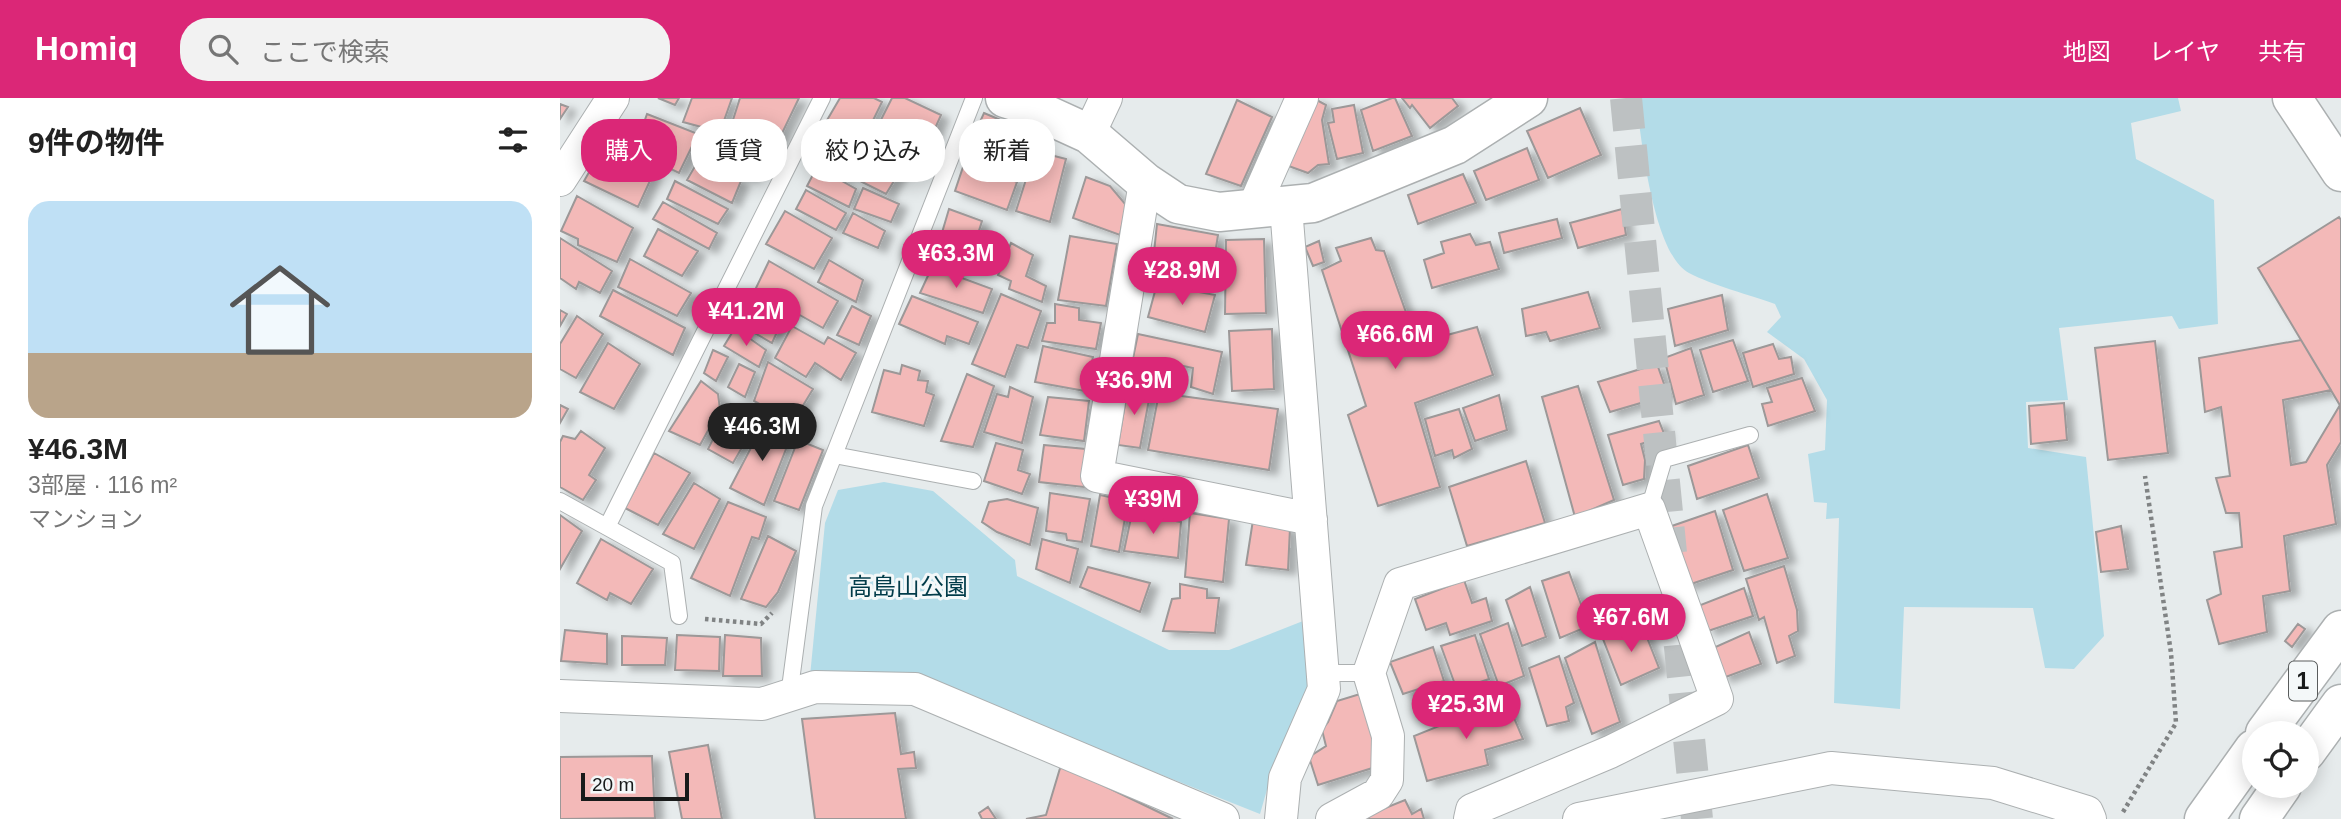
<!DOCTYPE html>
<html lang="ja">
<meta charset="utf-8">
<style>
body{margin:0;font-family:Arial,"Noto Sans JP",sans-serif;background:#f2f2f2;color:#222;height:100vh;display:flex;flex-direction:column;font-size:26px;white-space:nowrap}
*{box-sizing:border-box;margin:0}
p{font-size:23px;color:#767676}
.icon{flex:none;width:38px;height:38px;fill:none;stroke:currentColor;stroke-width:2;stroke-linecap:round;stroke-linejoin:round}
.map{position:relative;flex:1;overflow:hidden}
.side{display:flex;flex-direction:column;background:#fff;width:560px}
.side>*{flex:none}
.banner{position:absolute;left:21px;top:21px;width:665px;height:63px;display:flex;gap:14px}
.tools{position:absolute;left:1682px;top:623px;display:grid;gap:14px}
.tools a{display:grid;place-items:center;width:77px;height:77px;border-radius:50%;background:#fff;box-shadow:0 4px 18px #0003;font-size:35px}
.scale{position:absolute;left:21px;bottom:18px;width:108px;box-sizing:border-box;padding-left:7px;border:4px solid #181a1a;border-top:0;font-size:19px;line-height:24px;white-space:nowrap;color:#181a1a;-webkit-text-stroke:5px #f4f8f9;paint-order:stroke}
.price{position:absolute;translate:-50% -60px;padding:0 16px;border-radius:24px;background:#db2777;color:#fff;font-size:23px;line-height:46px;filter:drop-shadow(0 2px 4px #0008)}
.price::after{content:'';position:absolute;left:50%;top:42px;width:21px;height:16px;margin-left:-10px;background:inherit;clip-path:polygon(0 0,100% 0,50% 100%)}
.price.current{background:#222;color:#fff}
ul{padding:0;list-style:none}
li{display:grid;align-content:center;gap:14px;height:371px;padding:0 28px}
li span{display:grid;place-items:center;height:217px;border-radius:21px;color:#555}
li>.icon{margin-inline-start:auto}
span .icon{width:126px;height:126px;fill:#fffc;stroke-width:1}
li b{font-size:30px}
h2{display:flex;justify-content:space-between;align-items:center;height:84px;padding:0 28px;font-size:30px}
.pill{padding:0 24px;border-radius:28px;background:#fff;box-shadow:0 4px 18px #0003;font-size:24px;line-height:63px}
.pill.current{background:#db2777;color:#fff}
header{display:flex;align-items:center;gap:42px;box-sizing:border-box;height:98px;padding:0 35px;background:#db2777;color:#fff}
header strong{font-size:33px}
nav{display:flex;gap:38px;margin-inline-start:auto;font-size:24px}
.search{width:490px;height:63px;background:#f2f2f2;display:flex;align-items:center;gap:18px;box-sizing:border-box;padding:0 24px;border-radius:28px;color:#767676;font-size:26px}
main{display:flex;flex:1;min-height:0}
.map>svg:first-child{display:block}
.green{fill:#b3dce8}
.building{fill:#f3b9b8;stroke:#9c9898;stroke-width:2;filter:url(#shadow)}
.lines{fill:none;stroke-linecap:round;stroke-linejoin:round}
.street-tunnel{stroke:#bdc1c2;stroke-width:32;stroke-dasharray:32 16;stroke-linecap:butt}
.lane-casing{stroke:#acb0b1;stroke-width:18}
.street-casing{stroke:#acb0b1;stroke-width:34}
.secondary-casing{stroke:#acb0b1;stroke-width:41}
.highway-casing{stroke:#acb0b1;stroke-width:41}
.path{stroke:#808384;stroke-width:4.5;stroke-dasharray:3.5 3.5;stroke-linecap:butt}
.lane{stroke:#fff;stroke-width:16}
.street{stroke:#fff;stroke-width:32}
.secondary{stroke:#fff;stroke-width:38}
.highway{stroke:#fff;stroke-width:38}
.labels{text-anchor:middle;stroke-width:6;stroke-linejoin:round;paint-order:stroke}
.shield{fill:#f4f8f9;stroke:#5a5d5d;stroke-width:2}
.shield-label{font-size:23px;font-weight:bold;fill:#181a1a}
.park-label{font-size:24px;fill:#013b49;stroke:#f4f8f9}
</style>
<header>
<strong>Homiq</strong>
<div class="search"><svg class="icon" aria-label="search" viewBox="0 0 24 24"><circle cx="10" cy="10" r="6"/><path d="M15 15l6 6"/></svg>ここで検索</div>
<nav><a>地図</a><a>レイヤ</a><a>共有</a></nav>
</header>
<main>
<section class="side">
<h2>9件の物件<svg class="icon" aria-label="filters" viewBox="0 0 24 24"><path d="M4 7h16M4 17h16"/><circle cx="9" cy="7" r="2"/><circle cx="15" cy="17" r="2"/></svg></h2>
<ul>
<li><span style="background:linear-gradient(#bfe0f5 70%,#b9a48a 0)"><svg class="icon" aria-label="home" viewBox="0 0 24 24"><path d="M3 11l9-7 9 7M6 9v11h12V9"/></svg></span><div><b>¥46.3M</b><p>3部屋 · 116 m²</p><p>マンション</p></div></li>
</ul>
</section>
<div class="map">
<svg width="1781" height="721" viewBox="0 0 1781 721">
<defs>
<filter id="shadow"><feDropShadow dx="8" dy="4.5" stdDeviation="3.5" flood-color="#0004"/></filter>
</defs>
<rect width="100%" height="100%" fill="#e6ebec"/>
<path class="green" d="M1076,0H1618L1621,13L1571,25L1576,61L1654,102L1658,226L1619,231L1612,218L1499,230L1508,302L1466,304L1468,350L1526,359L1544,538L1514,571L1485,570L1473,510L1344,509L1340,611L1274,605L1279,420L1266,421L1267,405L1254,404L1248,356L1265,352L1267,302L1244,261L1207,234L1221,219L1215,206C1190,197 1152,187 1129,175C1093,156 1081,39 1076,0Z
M324,384L373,393L455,462L457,478L609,552H669L743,523L748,588L712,674L700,716L353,578H250L265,425L278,392Z"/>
<path class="building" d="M98,0H119L115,7Z
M132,0H172L160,34L123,24Z
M180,0H239L213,54L180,40L185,28L172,25Z
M280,0H314L322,4L301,47L263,29Z
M332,0H345L381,17L361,62L350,57L326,96L292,79Z
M753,0L766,7L762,22L769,66L758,67L748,75L723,66Z
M832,0H835L852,38L813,53L801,12Z
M842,0H892L898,8L870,30L852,7L850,10Z
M677,2L712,19L681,88L646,76Z
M0,6L8,9L0,21Z
M794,7L803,55L777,61L768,25L774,24L772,11Z
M1020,10L1041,57L988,80L967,33Z
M424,15L471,35L457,76L405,57Z
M87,16L138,36L119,75L74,53Z
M261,35L299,53L286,79L251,59Z
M152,40L199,57L190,79L144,59Z
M44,48L94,74L78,109L24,83Z
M967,50L979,82L926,102L914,73Z
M475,53L506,61L490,124L456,113Z
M138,63L181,83L172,105L127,82Z
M405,63L457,84L447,112L395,93Z
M257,69L296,91L289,109L247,88Z
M903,76L916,105L858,126L848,97Z
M526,79L550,88L566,107L560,137L513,120Z
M115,83L168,111L158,126L107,101Z
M303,90L339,106L331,124L294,111Z
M246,92L286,115L276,132L236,111Z
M17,98L73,130L57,164L18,147V141L1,133Z
M103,104L157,135L149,151L93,121Z
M389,111L422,123L411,158L399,155L391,169L373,165Z
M1062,111L1066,137L1018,150L1010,125Z
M225,113L272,140L254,171L206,146Z
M293,115L325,133L318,150L283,135Z
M1779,119L1781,122V309L1698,170Z
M997,121L1002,140L944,155L939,135Z
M597,126L658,137L652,175L593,164Z
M98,131L138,153L122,178L84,158Z
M910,136L916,147L930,144L939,171L872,190L864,162L884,155L881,144Z
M510,138L557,146L546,208L498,202Z
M0,140L52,173L40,195L19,184L16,191L0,180Z
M811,140L816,152L824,153L857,245L917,229L933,277L855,305L880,389L818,408L788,317L806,308L762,172L781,163L776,150Z
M704,141L706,215L665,216L666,142Z
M759,143L764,164L753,168L745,149Z
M451,145L473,157L466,178L486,188L482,204L449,191L451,183L438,177Z
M70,161L131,195L117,218L58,189Z
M269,162L303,182L296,204L258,184Z
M209,163L278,203L263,230L195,192Z
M372,169L432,191L423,215L360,195Z
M597,186L655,197L645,234L588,219Z
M53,192L125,230L113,257L40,218Z
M1028,194L1040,230L990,243L986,234L966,238L962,211Z
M441,196L481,213L468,250L457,247L445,279L412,266Z
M1162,197L1168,232L1115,248L1108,211Z
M352,198L418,224L409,246L387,238L385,246L339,226Z
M188,204L222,223L212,245L177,225Z
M495,206L519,210V222L541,225L536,251L482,243L487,225H495Z
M292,208L311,218L299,247L277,237Z
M0,212L7,216L0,228Z
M17,218L43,236L16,280L0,271V246Z
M232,228L264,246L268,239L296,255L281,282L255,265L246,279L215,260Z
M175,230L206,252L199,269L164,248Z
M712,231L714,291L672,293L669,233Z
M578,236L662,254L653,296L631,289L633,270L609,265L603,286L569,279Z
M1173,242L1188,283L1153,294L1140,252Z
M1741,242L1771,292L1723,302L1731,367L1746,364L1780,307L1781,344L1767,367L1776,426L1724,438L1730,493L1703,498L1707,534L1659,546L1647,502L1661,496L1654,454L1682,449L1679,415H1666L1656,380L1670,378L1661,309L1645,314L1639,260Z
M1595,243L1608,355L1548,362L1535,250Z
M48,245L80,266L54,311L20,294Z
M1213,246L1219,261L1231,259L1234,276L1193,289L1183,255Z
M483,248L533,259L525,293L475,284Z
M1131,250L1144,297L1116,306L1104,260Z
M153,252L168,259L156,283L144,275Z
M208,264L253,291L233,324L194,303Z
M179,266L195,274L185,299L168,289Z
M1097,266L1108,297L1050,314L1038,284Z
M342,267L360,273L358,282L368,283L366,294L374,297L364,328L312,314L324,272L340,276Z
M407,276L434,288L413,349L381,343Z
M1242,280L1255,313L1208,328L1202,306L1212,304L1207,290Z
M141,283L158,296L160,311L140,347L109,333Z
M568,288L591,291L580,350L558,347Z
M1018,288L1054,402L1015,419L982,299Z
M450,289L473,299L462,345L424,334L437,296L448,299Z
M599,295L718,311L709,372L588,352Z
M939,297L947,332L915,343L903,310Z
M488,299L529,303L524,343L480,337Z
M1504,305L1507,342L1471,346L1469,308Z
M0,307L8,311L0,325Z
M899,311L912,351L894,360L892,352L875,358L865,321Z
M176,313L195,327L173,365L148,351L164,319L171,324Z
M207,319L228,332L220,346L226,351L204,407L170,390Z
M1099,323L1105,338L1081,346L1085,362L1084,381L1063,387L1048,337Z
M21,333L45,350L29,377L36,382L23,402L0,389V344L3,338L15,341Z
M238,342L263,352L239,412L214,403Z
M436,345L463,352L458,372L470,376L462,396L424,383Z
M484,347L526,351L524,389L479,384Z
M1188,347L1199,380L1137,401L1128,368Z
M94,355L130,375L98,427L65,410Z
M966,363L985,425L907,448L889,389Z
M134,385L160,401L134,451L103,436Z
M490,395L530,401L522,444L507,442L506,436L486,433Z
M1207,396L1228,460L1184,473L1163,412Z
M540,397L568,403L559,454L531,448Z
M447,401L478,410L470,447L437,434L422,424L429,404Z
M168,404L206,419L199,441L192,439L170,498L131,480Z
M1155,413L1173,472L1125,488L1109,429Z
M572,415L621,424L618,460L564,453Z
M630,415L669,421L663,484L625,479Z
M0,417L22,433L0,471Z
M693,422L730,430L728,472L686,467Z
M1561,428L1568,471L1541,474L1536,434Z
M208,438L236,453L218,494L206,509L181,501Z
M41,441L93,471L71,506L50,495L47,502L17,485Z
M482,441L518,451L510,485L476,471Z
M1224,468L1237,512L1238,533L1229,538L1235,558L1217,565L1204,519L1199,522L1186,481Z
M528,469L590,485L580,514L520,489Z
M1009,474L1029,528L1000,540L982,483Z
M904,482L912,505L926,500L932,523L890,537L886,525L866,532L855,501Z
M620,486L647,491V500H659L655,535L603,533L612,501L620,500Z
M970,489L986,539L962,548L946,502Z
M1184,490L1193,518L1148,533L1138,508Z
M948,525L964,578L939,588L920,536Z
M1738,526L1745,531L1732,549L1725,543Z
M1082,527L1099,570L1061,587L1043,541Z
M5,532L47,536V566L1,563Z
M1189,534L1201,566L1163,580L1151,551Z
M117,537L160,539L159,573L115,572Z
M165,537L201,540L202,578H163Z
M915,537L929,581L897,592L881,548Z
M62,538L107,540L105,567H62Z
M1035,544L1060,624L1032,636L1005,560Z
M873,549L884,583L843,596L830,564Z
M999,558L1014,605L1006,609L1009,623L987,628L969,570Z
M800,596L822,667L758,687L749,659L766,648L762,632L768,624L777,603Z
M946,601L963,641L925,652L928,667L867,683L854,638Z
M335,615L341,656L354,654L356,670L338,671L346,721H255L242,621Z
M148,647L162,721H122L109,654Z
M92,658L95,720L0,721V659Z
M501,667L613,721H466L486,717Z
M845,702L852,716L861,711L864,721H798Z
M428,709L436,721H422L419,715Z"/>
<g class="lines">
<path class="street-tunnel" d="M1066,0L1111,455
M1115,499L1137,721"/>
<g class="lane-casing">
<path id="lane" d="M274,357L413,383
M0,403L112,465L119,518
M1089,411L1104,361L1190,337
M47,429L262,0
M763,575H809
M229,598L254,408L414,0"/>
</g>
<g class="street-casing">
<path id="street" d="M529,36L546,0
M0,82L53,0
M585,84L537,378L751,421
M693,111L742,0
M0,598L202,606L255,589L355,591L663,721
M721,721L725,680L764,591L726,109
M772,721L818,696L827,682L828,638L809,575L840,486L1089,411L1157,601L1050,654L912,712L910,721
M1019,721L1271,670L1433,685L1527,714L1530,721"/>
</g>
<g class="secondary-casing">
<path id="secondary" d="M445,0L461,5L529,36L585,84L618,106L659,114L753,105L895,47L968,0
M1732,0L1781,74"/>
</g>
<g class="highway-casing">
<path id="highway" d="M1705,635L1781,532
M1746,654L1781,606
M1644,721L1694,651
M1699,721L1722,688"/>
</g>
<path class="path" d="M145,521L201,526L212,515
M1563,714L1616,625L1611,555L1585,378"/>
<use href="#lane" class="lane"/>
<use href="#street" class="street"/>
<use href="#secondary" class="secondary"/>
<use href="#highway" class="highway"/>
</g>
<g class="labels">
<rect class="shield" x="1729" y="563.5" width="28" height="39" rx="5"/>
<g class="shield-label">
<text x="1743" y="591">1</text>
</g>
<g class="park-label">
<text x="348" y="497">高島山公園</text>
</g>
</g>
</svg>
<div class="tools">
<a><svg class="icon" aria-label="locate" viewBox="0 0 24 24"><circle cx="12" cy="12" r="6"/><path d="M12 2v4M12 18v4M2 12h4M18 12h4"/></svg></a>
</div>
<div class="scale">20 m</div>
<b class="price" style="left:396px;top:192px">¥63.3M</b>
<b class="price" style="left:622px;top:209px">¥28.9M</b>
<b class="price" style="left:186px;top:250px">¥41.2M</b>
<b class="price" style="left:835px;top:273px">¥66.6M</b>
<b class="price" style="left:574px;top:319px">¥36.9M</b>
<b class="price current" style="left:202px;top:365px">¥46.3M</b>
<b class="price" style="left:593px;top:438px">¥39M</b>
<b class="price" style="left:1071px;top:556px">¥67.6M</b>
<b class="price" style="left:906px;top:643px">¥25.3M</b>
<div class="banner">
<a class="pill current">購入</a>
<a class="pill">賃貸</a>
<a class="pill">絞り込み</a>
<a class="pill">新着</a>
</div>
</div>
</main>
